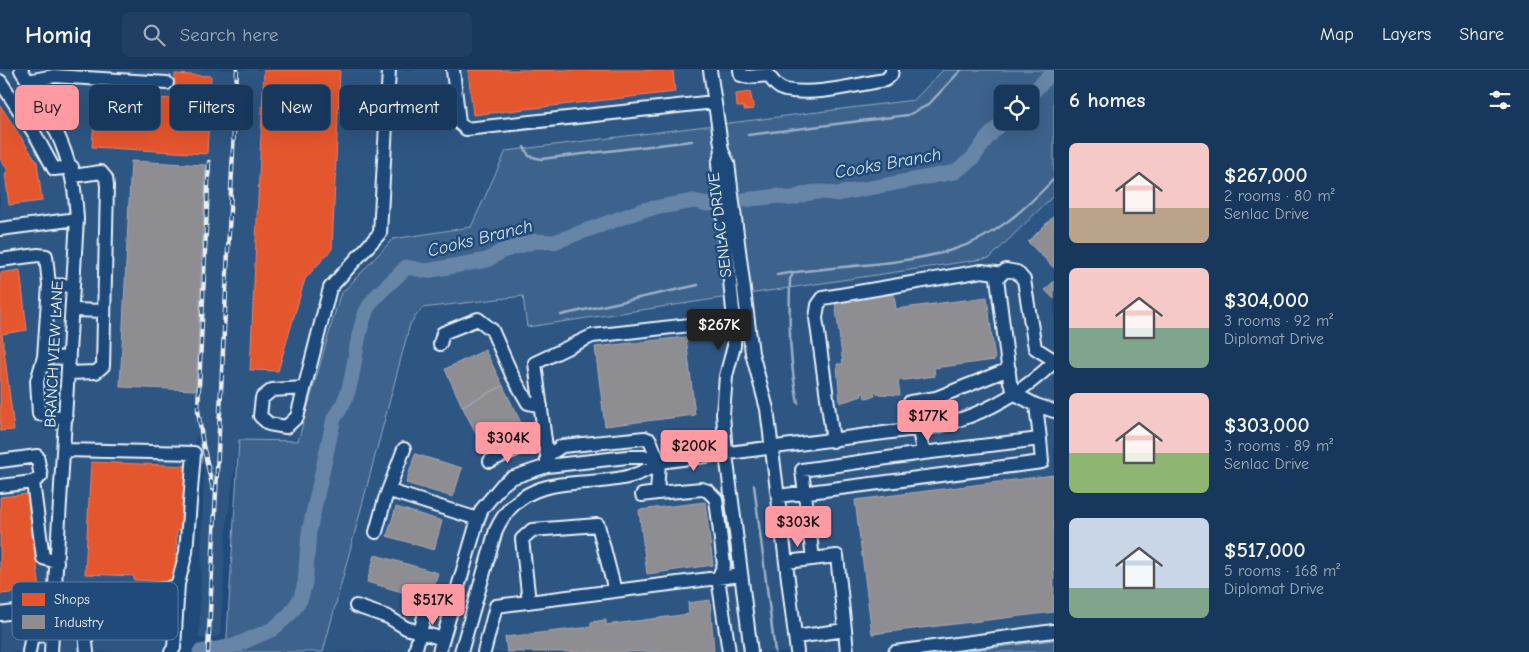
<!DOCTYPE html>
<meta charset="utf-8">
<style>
body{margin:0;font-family:"Comic Neue",sans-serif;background:#203f62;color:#f1f3f6;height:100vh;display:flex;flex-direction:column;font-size:19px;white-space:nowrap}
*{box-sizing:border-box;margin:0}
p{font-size:16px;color:#9eacbb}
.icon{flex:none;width:28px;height:28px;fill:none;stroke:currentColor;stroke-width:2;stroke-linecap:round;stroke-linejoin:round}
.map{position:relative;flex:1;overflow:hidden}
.side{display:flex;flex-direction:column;background:#17385c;width:475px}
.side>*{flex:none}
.guide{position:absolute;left:15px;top:15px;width:475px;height:45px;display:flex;gap:10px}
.buttons{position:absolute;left:994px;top:15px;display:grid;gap:10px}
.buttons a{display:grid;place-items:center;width:45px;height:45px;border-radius:8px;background:#17385c;box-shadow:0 5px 20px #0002,0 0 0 1px #365272;font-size:25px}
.price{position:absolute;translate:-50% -42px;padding:0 11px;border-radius:5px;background:#ff9aa2;color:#111;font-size:16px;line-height:32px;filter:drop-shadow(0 1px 2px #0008)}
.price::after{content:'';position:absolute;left:50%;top:30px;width:15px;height:11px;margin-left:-8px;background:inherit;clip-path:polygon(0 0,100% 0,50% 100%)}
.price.on{background:#222;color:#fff}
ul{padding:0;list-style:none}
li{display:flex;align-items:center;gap:15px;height:125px;padding:0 15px}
li span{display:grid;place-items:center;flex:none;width:140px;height:100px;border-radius:8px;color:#555}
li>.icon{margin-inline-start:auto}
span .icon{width:60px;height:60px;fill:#fffc;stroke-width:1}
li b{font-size:21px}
h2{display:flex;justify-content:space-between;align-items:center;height:60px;padding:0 15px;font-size:21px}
.chip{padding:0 18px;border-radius:8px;background:#17385c;box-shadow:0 5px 20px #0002,0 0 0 1px #365272;font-size:18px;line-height:45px}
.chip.on{background:#ff9aa2;color:#111}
header{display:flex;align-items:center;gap:30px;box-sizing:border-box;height:70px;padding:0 25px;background:#17385c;border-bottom:1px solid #365272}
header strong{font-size:24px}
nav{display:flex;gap:28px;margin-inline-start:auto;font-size:18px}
.search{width:350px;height:45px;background:#203f62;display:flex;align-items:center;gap:12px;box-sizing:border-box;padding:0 18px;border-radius:8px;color:#9eacbb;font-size:19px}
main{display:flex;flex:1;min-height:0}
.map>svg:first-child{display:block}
.built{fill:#2e5683}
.green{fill:#3c628c;stroke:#92aac2;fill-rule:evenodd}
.shops{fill:#e4572e;stroke:#e5856b}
.industry{fill:#8d8d92;stroke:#a8abb1}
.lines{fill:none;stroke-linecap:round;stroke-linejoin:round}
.stream{stroke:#9ab0c7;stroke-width:2.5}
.river{stroke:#6685a7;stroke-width:15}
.minor-casing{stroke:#e8f1f8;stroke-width:16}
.minor{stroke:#1f4a7a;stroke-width:12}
.rail-casing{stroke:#e8f1f8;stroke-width:4.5}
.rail{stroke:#1f4a7a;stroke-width:2.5;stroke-dasharray:8;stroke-linecap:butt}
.labels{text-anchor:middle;stroke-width:5;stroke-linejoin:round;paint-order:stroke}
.street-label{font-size:16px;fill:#e8f1f8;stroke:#1f4a7a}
.water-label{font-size:18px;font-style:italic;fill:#d4e1ec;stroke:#1f4a7a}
.key{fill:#1f4a7a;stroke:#5b7ca0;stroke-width:1}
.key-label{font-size:14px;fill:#e8f1f8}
</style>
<header>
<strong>Homiq</strong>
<div class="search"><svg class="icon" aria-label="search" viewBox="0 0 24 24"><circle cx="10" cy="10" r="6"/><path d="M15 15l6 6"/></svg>Search here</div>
<nav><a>Map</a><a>Layers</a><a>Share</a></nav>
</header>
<main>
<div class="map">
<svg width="1054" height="582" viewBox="0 0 1054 582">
<rect width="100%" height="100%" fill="#1f4a7a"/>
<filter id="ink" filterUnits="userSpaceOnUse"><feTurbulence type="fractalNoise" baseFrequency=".02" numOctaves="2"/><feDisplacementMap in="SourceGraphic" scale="10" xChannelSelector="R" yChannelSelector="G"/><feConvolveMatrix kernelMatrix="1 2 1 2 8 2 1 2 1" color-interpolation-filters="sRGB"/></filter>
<g filter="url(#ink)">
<path class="built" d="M0,0H943L914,30L506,82L471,157L393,169L340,225L298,372L239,370L227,453L220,566L209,569L199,568L204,401L197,365L195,370L199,402L178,582H0Z
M1054,125V582H323L410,254L422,238L523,226L528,257L990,188Z"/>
<path class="green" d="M943,0H1054V125L990,188L527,257L523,226L422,238L410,254L323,582H226L239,370L298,371L340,225L393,169L471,157L506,81L914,30ZM1002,24H1030V51H1002Z
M1054,570V582H961Z"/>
<path class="shops" d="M264,0H340L332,179L305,209L278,301L250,300Z
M468,0H673L675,22L473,45Z
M175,4L211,6L207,84L92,77L96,24L174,29Z
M750,22L754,39L744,40V37H737L736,24Z
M0,35L37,92L42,131L9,135L5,103H7V99L0,89Z
M20,200L27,260L2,264L14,360L0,361V203Z
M91,392L189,396L186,460H177L175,512L134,510V506L85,504Z
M28,424L40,520L0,524V427Z"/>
<path class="industry" d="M131,91L206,95L196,320L120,317Z
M1054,146V198L1028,172Z
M1054,211V229L1045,220Z
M894,224L896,239L987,227L995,290L934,298L935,306L898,311L900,325L877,324V322H874L875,326L865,328L864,323H861L862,326L840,333L837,294H843L835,231Z
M686,267L695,345L605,356L595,277Z
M485,280L503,316L462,336L445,299Z
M503,316L521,353L512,358L514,363L500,370L497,365L481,373L462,336Z
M415,384L462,398L453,427L406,413Z
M1054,405V542L872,564L855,430Z
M705,432L713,495L647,504L639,440Z
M396,437L442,451L434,480L387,466Z
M375,485L438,503L430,530L367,512Z
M710,530L714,582H507L505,567L591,557V552L606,550V555L689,544L688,533Z"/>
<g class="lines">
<path class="stream" d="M748,65L908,45L928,35L961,0
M524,77L529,86L541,89L692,71
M794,202L790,209C789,254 789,288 798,333
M777,205C833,195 902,196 955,179C995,167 1026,138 1054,109
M561,245L698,215
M754,415L775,582"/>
<path class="river" d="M1030,25L1054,1
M200,582L234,576L273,559L290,544L301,528L305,513L309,462L334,348C357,320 352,280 364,247C371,225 392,214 406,197L426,201L487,190L502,181L536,171L554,172L643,140L694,131L707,134L779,126C790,131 795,127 805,124C815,121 827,122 837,124L955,102L973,88L987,68L1004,51"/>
<g class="minor-casing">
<path id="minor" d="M21,0C54,54 74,84 77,149L51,582
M453,0L459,53L466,59L714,32
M710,0L722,81L728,93L752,283L767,339L797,582
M740,0L741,5L748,7L768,5
M768,5C773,11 777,18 785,20C816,26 854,15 885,10L891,5L892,0
M0,11L36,66L54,99L72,97
M28,11L54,6L167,13
M722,81L718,94L734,250V276L726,306L723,344L726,384L751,582
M0,159L77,149
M0,190L38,185L46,186L49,215L44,287L37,311L39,344L66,348
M49,215L73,216
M72,240L104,241
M440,274L443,263L478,249L492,260L512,305L528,333L541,336
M44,287L69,288
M1054,290L1035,278L1024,210L1017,202L1006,200L997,208L1010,312L1015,324L1036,335L1054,341
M68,303L96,302L103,296L107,116L106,108L101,102L73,106
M304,318L272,320L262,328L260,346L269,354L286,357L297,347L330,218L380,163L389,0
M910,332L936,328L1009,299
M833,371L816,248L818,235L823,228L982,201L1002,204
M923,383L1040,369L1036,335
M547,386L535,293L592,266L690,255
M0,391L37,386L41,406L33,412L0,416
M490,391L525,375L545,369
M547,396V386L562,376L645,368L650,370L659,392L657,423L702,419L708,421L716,429L724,495L718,508L729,582
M33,412L43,488L57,492
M390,421L478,449
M642,425L657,423
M778,426L1042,392L1040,369
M376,462L385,429L404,379
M813,489L802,400L923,383L919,359
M786,492L837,486L845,560
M81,527L87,582
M55,529L168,519L178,514L186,482L194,383L64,380
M529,532L522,469L532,460L598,455L615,521
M356,536L388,547L406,558L443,569
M0,544L30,540L32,565L52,566
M796,567L845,560L847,582
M29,582L32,565
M171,582L174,578L178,514
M415,582L427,535
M439,582L478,449L482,439L502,415L511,408L547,396L627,387H647L659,392L938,356C983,345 1021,324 1054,292
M461,582L496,460C530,386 609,432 659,392
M484,582L496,536L741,505
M895,582L1054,561"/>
</g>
<use href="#minor" class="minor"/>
<g class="rail-casing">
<path id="rail" d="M209,92L198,340L203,375L213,419
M208,582L237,0"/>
</g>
<use href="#rail" class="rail"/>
</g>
</g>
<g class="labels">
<g class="street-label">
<text transform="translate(719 155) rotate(-97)" y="6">SENLAC DRIVE</text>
<text transform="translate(53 284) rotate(-87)" y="6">BRANCH VIEW LANE</text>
</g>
<g class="water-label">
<text transform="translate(888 93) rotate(-10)" y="6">Cooks Branch</text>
<text transform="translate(480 168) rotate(-14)" y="6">Cooks Branch</text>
</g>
</g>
<rect x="12" y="512" width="166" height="58" rx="8" class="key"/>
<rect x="22" y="523" width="23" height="13" fill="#e4572e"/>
<rect x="22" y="545" width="23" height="14" fill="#8d8d92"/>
<g class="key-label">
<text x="54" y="534">Shops</text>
<text x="54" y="557">Industry</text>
</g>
</svg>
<div class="buttons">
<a><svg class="icon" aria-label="locate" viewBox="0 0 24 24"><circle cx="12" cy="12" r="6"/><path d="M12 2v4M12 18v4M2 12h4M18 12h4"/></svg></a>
</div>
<b class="price on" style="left:719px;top:281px">$267K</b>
<b class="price" style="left:928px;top:372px">$177K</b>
<b class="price" style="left:508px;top:394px">$304K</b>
<b class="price" style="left:694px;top:402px">$200K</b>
<b class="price" style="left:798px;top:478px">$303K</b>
<b class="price" style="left:433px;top:556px">$517K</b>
<div class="guide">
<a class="chip on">Buy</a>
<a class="chip">Rent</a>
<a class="chip">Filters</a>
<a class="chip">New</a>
<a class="chip">Apartment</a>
</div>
</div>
<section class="side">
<h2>6 homes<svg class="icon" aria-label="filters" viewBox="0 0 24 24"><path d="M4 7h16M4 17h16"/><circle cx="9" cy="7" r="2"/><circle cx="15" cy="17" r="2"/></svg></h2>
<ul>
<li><span style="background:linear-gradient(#f6c9c9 65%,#b9a48a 0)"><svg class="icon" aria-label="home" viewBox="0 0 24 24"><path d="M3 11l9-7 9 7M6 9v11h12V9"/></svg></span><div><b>$267,000</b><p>2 rooms · 80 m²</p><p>Senlac Drive</p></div></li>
<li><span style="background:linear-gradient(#f6c9c9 60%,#7fa58c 0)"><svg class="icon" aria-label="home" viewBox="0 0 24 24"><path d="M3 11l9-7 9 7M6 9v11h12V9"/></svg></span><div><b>$304,000</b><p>3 rooms · 92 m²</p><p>Diplomat Drive</p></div></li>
<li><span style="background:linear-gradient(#f6c9c9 60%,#8fb573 0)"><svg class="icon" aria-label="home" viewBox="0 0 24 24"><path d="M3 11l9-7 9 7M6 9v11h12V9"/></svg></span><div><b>$303,000</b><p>3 rooms · 89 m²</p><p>Senlac Drive</p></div></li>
<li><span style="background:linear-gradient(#c9d6e8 70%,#7fa58c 0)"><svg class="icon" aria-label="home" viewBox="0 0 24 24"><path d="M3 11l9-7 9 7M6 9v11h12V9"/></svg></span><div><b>$517,000</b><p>5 rooms · 168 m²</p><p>Diplomat Drive</p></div></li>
</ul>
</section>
</main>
